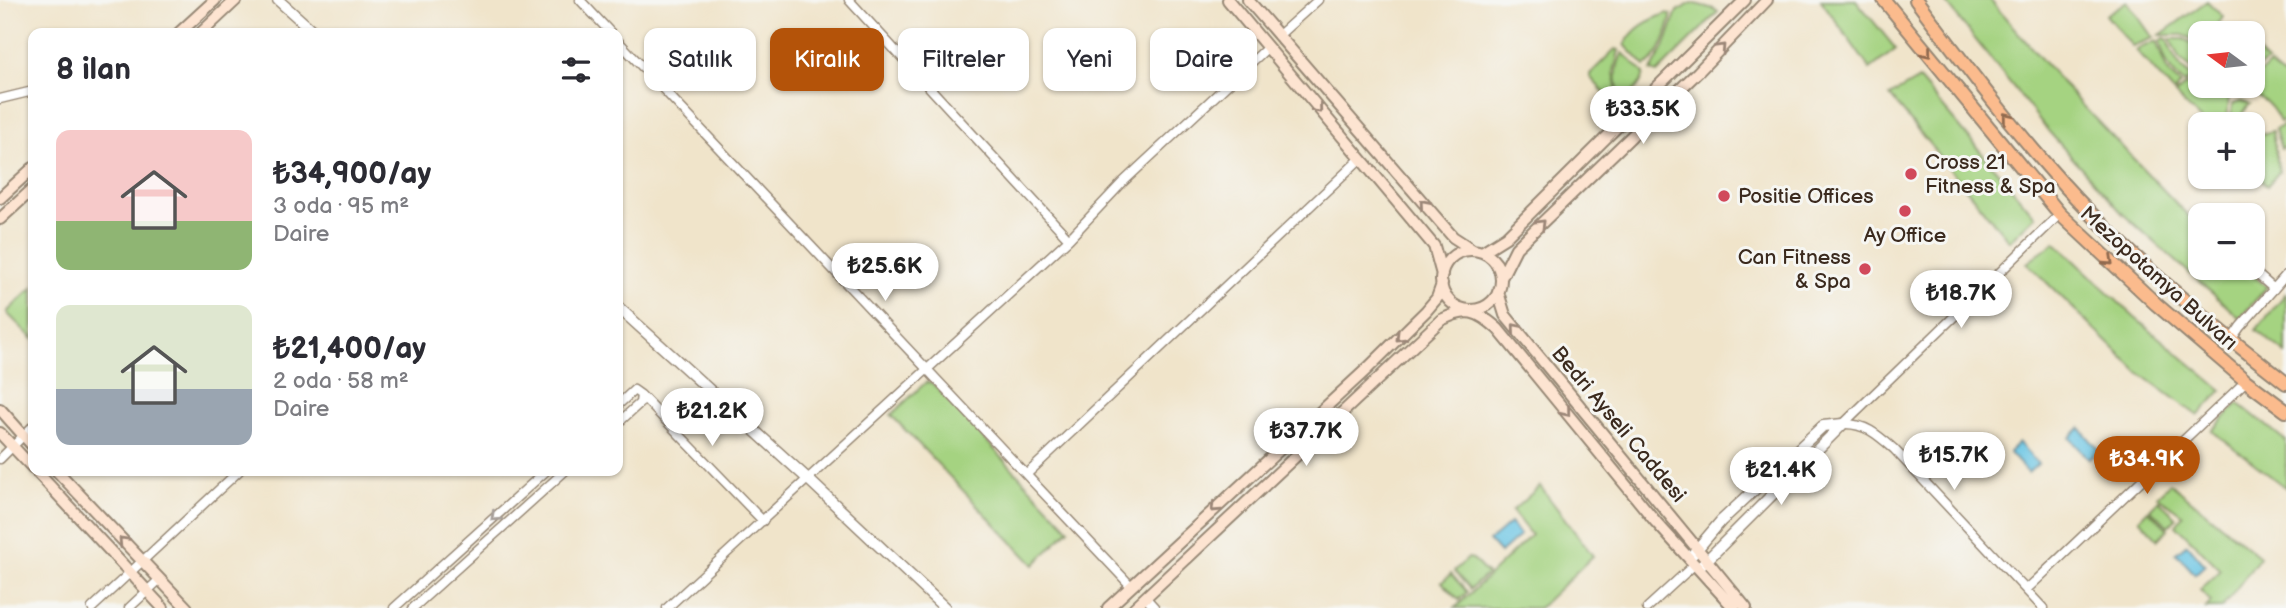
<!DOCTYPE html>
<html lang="tr">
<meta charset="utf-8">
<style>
body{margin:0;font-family:"Balsamiq Sans",sans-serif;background:#f2f2f3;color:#2b2b33;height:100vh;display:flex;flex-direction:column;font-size:26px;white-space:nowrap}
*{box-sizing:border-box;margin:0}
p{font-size:23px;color:#7c7c81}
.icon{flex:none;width:38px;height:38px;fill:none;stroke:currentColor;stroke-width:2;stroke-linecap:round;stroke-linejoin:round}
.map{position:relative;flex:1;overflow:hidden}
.sheet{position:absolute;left:28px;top:28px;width:595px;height:448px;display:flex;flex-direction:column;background:#fff;border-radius:14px;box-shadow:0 2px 5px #0004}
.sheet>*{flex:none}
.hud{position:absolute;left:644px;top:28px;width:665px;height:63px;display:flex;gap:14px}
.needle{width:46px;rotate:285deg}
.tools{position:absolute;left:2188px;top:21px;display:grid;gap:14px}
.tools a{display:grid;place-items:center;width:77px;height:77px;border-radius:14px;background:#fff;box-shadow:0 2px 5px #0004;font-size:35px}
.price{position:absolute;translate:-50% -60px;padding:0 16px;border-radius:24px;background:#fff;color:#222;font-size:23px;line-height:46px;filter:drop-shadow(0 2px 4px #0008)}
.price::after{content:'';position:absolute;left:50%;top:42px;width:21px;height:16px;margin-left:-10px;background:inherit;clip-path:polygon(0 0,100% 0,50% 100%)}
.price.current{background:#b45309;color:#fff}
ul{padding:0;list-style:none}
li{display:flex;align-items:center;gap:21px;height:175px;padding:0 28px}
li span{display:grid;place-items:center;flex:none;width:196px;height:140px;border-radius:14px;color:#555}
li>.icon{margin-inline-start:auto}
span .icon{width:84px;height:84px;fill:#fffc;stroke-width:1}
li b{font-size:30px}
h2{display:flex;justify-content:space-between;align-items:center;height:84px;padding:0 28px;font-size:30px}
.pill{padding:0 24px;border-radius:14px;background:#fff;box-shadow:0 2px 5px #0004;font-size:24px;line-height:63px}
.pill.current{background:#b45309;color:#fff}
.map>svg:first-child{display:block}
.green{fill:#a5d381;stroke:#707e50;stroke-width:2}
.water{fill:#66c4e4;stroke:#507781;stroke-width:2}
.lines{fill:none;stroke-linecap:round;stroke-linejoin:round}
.minor-casing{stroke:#968774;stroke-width:11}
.tertiary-casing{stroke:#968774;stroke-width:13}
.secondary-casing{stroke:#968774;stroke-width:14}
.primary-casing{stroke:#968774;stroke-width:16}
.minor{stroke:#fff;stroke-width:8}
.tertiary{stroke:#fff;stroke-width:10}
.secondary{stroke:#fde4d1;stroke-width:10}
.primary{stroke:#fbbb8d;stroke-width:12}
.oneway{stroke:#9c8778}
.oneway2{stroke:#916b50}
.oneway3{stroke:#a79f9a}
.poi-dot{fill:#d1495b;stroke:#f6f6f2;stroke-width:2.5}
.labels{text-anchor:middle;stroke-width:6;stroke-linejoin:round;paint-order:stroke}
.poi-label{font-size:21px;fill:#3b2a1e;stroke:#f6f6f2;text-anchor:start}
.street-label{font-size:21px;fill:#3b2a1e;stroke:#f6f6f2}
</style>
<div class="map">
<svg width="2286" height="608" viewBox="0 0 2286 608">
<rect width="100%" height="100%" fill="#f6f6f2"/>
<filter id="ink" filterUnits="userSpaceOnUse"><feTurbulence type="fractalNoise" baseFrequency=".0143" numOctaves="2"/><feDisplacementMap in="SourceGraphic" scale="14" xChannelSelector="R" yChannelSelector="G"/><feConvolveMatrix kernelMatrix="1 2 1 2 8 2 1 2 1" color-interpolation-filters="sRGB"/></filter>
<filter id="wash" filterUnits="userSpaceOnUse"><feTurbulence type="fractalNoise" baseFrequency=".00686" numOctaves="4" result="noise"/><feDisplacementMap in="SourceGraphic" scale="28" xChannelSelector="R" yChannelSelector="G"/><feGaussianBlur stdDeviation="1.57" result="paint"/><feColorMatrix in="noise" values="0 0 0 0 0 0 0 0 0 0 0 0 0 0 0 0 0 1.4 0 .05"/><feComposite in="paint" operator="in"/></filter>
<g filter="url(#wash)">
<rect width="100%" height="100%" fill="#f0e4ca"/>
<path class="green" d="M1821,0H1856L1896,49L1870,69Z
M1944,0H1990L2076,99L2200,228V268H2244L2267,287L2240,318L2123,214L2050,133Z
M2127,1L2153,38L2132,46L2106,15Z
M2207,1L2223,17L2212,33H2200V42L2183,35H2160Z
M1692,3L1714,9L1718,12L1657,73L1651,71L1664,48L1677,11Z
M1668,13L1671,15V18C1667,33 1660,59 1645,66L1625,45C1633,27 1649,20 1668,13Z
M2164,38L2167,39C2172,55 2178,66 2191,77L2185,83C2170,74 2163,58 2160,41Z
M2170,39H2184L2200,47V77L2179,58Z
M2156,41C2163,56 2163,74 2181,84L2174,93L2136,50Z
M2252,47L2267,62L2252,71Z
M1615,49L1619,50L1614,71L1617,99L1615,101L1611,100L1590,77V74Z
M1623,53L1644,73C1642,84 1633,94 1623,98C1614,86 1615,65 1623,53Z
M2269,65L2286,79V120L2280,122C2270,99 2255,93 2232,87L2252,86V76L2263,71Z
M1919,79L2035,216L2009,241L1890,96Z
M2185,85L2229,94L2227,124H2205L2175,95Z
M2241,101L2250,104L2241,115L2252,124H2230L2233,104Z
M2286,124V146L2281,149L2275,129Z
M2272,131L2279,172L2267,186L2252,171V137Z
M2055,242L2134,317L2222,390L2198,416L2138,372L2027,263Z
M33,287V339L8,314V311Z
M2286,293V354L2256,330Z
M926,382L932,383L1069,529L1034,565L891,415Z
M2238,403L2286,441V488L2212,431Z
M2170,483L2260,557L2222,608H2206L2211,602L2200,590L2221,570L2176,525L2183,515L2157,496Z
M1540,486L1593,556L1539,608H1455L1531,535L1512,511Z
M2159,500L2176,518L2168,526L2150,509Z
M2148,510L2168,529L2158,539L2139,519Z
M1468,558L1473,559L1487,574L1470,589L1454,571Z
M1451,574L1467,592L1459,600L1442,582Z"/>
<path class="water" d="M2080,428L2099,450L2089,459L2070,438Z
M2019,443L2038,464L2028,473L2009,452Z
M1510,523L1520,535L1500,553L1489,541Z
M2187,544L2205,565L2195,574L2176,553Z"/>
</g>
<g filter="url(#ink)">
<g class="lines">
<g class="minor-casing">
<path id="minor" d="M580,0L611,33
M849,0L1069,239
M1278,36L1318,0
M618,41L1131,586
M0,99L33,91
M2250,268L2274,289
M2231,340L2240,327L2286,275
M641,395L763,521
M618,405L634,390L641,395L640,403L618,423
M1843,424L2060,214
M1843,424C1865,423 1878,435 1894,449L2043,608
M0,459L33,426
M1027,474L1360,159
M2026,590L2246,381
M1145,597L1155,608
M92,608L239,471
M129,608L159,580
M394,608L546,471
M413,608L565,471
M667,608L1069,239L1122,183L1267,48
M1647,608L1695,564"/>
</g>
<g class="tertiary-casing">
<path id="tertiary" d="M278,0L315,33
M618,307L809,480L945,608
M1693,554L1721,521L1823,426L1843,424
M1702,565L1842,425"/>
</g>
<g class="secondary-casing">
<path id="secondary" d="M1228,0L1434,246L1442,275
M1248,0L1453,237L1473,250
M179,33L215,0
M201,33L236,0
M0,198L33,168
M0,219L33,189
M1441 280a30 30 0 1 1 60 0a30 30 0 1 1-60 0Z
M1482,252L1506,237L1745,0
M1501,278L1516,248L1698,72L1767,0
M1498,292L1505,315L1746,608
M0,409L33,446
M0,433L33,468
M36,471L163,608
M57,471L187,608
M1108,608L1368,368L1426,311L1437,298L1442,284
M1134,608L1441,320C1467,307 1477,310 1498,329L1656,522L1734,608"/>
</g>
<g class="primary-casing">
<path id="primary" d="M1884,0L2060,214L2156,304L2246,381L2286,411
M1916,0C1967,68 2019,137 2077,199C2141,267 2213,326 2286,383"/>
</g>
<use href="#minor" class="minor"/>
<use href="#tertiary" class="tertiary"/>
<use href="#secondary" class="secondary"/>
<use href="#primary" class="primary"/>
</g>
<defs><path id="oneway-chevron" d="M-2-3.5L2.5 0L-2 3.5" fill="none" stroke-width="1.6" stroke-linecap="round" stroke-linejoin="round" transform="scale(1.75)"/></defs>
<g class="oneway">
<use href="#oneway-chevron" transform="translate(1721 48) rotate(-47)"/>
<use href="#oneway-chevron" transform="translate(1318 109) rotate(50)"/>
<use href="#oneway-chevron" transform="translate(1424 204) rotate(-131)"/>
<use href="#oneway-chevron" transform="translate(1541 224) rotate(-44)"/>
<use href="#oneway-chevron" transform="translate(1516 328) rotate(-130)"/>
<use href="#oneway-chevron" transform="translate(1400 337) rotate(135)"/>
<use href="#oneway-chevron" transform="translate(1566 412) rotate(51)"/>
<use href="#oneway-chevron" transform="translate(1215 508) rotate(137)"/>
<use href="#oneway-chevron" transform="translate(123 541) rotate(-133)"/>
</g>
<g class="oneway2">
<use href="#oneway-chevron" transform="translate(1927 53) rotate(51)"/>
<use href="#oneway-chevron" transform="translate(2007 117) rotate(-129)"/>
<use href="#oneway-chevron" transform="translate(2109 261) rotate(43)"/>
</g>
<use class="oneway3" href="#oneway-chevron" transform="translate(495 517) rotate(138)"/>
</g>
<g class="poi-dot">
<circle cx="1911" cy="174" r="7"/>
<circle cx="1724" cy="196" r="7"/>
<circle cx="1905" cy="211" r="7"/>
<circle cx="1865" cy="269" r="7"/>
</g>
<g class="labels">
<g class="poi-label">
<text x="1925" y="169">Cross 21<tspan x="1925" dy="24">Fitness &amp; Spa</tspan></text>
<text x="1738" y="203">Positie Offices</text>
<text x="1905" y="242" text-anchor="middle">Ay Office</text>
<text x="1851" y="264" text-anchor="end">Can Fitness<tspan x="1851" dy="24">&amp; Spa</tspan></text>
</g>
<g class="street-label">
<text transform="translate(2159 278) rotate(42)" y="7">Mezopotamya Bulvarı</text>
<text transform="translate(1619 424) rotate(50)" y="7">Bedri Ayseli Caddesi</text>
</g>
</g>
</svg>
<div class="tools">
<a><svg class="needle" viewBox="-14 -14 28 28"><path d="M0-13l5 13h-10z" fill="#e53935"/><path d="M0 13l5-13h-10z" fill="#7c7c81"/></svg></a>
<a>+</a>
<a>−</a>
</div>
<b class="price" style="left:1643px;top:146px">₺33.5K</b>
<b class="price" style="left:885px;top:303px">₺25.6K</b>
<b class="price" style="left:1961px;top:330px">₺18.7K</b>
<b class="price" style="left:712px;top:448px">₺21.2K</b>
<b class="price" style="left:1306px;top:468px">₺37.7K</b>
<b class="price" style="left:1954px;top:492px">₺15.7K</b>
<b class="price current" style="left:2147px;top:496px">₺34.9K</b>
<b class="price" style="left:1781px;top:507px">₺21.4K</b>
<div class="hud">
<a class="pill">Satılık</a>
<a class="pill current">Kiralık</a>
<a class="pill">Filtreler</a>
<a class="pill">Yeni</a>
<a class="pill">Daire</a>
</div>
<section class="sheet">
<h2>8 ilan<svg class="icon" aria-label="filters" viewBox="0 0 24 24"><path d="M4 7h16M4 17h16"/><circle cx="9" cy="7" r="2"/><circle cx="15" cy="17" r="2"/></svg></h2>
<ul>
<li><span style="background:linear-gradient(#f6c9c9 65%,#8fb573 0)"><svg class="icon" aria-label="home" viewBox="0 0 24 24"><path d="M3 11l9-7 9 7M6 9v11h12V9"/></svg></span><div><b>₺34,900/ay</b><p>3 oda · 95 m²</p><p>Daire</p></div></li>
<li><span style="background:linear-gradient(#dfe7d0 60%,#9aa5b1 0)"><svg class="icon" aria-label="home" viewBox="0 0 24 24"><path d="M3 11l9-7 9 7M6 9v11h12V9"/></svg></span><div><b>₺21,400/ay</b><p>2 oda · 58 m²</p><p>Daire</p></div></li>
</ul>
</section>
</div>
